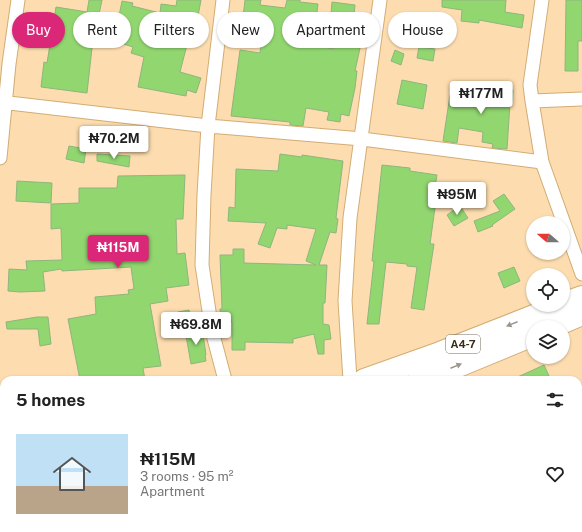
<!DOCTYPE html>
<meta charset="utf-8">
<style>
body{margin:0;font-family:"Public Sans",sans-serif;background:#f6f6f6;color:#222;height:100vh;display:flex;flex-direction:column;font-size:15px;white-space:nowrap}
*{box-sizing:border-box;margin:0}
p{font-size:13px;color:#767676}
.icon{flex:none;width:22px;height:22px;fill:none;stroke:currentColor;stroke-width:2;stroke-linecap:round;stroke-linejoin:round}
.map{position:relative;flex:1;overflow:hidden}
.sheet{position:absolute;left:0px;top:376px;width:582px;height:156px;display:flex;flex-direction:column;background:#fff;border-radius:12px 12px 0 0;box-shadow:0 1px 3px #0004}
.sheet>*{flex:none}
.hud{position:absolute;left:12px;top:12px;width:558px;height:36px;display:flex;gap:8px}
.needle{width:26px;rotate:290deg}
.fabs{position:absolute;left:526px;top:216px;display:grid;gap:8px}
.fabs a{display:grid;place-items:center;width:44px;height:44px;border-radius:50%;background:#fff;box-shadow:0 1px 3px #0004;font-size:20px}
.price{position:absolute;translate:-50% -34px;padding:0 9px;border-radius:4px;background:#fff;color:#222;font-size:13px;line-height:26px;filter:drop-shadow(0 1px 2px #0008)}
.price::after{content:'';position:absolute;left:50%;top:24px;width:12px;height:9px;margin-left:-6px;background:inherit;clip-path:polygon(0 0,100% 0,50% 100%)}
.price.current{background:#db2777;color:#fff}
ul{padding:0;list-style:none}
li{display:flex;align-items:center;gap:12px;height:100px;padding:0 16px}
li+li{border-top:1px solid #e0e0e0}
li span{display:grid;place-items:center;flex:none;width:112px;height:80px;border-radius:0px;color:#555}
li>.icon{margin-inline-start:auto}
span .icon{width:48px;height:48px;fill:#fffc;stroke-width:1}
li b{font-size:17px}
h2{display:flex;justify-content:space-between;align-items:center;height:48px;padding:0 16px;font-size:17px}
.pill{padding:0 14px;border-radius:18px;background:#fff;box-shadow:0 1px 3px #0004;font-size:14px;line-height:36px}
.pill.current{background:#db2777;color:#fff}
.map>svg:first-child{display:block}
.building{fill:#91d66f;stroke:#8fb57e}
.lines{fill:none;stroke-linecap:round;stroke-linejoin:round}
.street-casing{stroke:#d2ac73;stroke-width:15}
.highway-casing{stroke:#d2ac73;stroke-width:24}
.street{stroke:#fff;stroke-width:13}
.highway{stroke:#fff;stroke-width:22}
.oneway{fill:#9c958a}
.labels{text-anchor:middle;stroke-width:3;stroke-linejoin:round;paint-order:stroke}
.shield{fill:#fff;stroke:#756b5a;stroke-width:1}
.shield-label{font-size:11px;font-weight:bold;fill:#3a2b14}
</style>
<div class="map">
<svg width="582" height="532" viewBox="0 0 582 532">
<rect width="100%" height="100%" fill="#fdddaf"/>
<path class="building" d="M89,0H102L92,48L87,93L41,87L44,62L47,63L56,7L87,12Z
M177,0H201L194,38L189,37L180,72L201,78L196,93L187,90L186,96L138,87L144,57L131,53L133,47L114,41L122,1L133,3L132,6L160,13L161,4L176,6Z
M245,0H261L260,5L285,8L287,0H300V2L318,4L313,45L334,49L339,15L331,14L332,2L355,5L351,46L360,48L355,71H357L355,88L349,116L341,114L340,122L327,120L329,112L306,108L303,126L290,125V122L231,116L240,50L260,53L263,20L243,17Z
M442,0H506L505,12L524,15L522,28L479,20V23L461,21L462,10L442,7Z
M566,0H582V41H578V71H565Z
M419,47L435,49L433,61L417,58Z
M395,50L404,54L401,65L391,61Z
M402,80L427,85L423,109L397,104Z
M471,83L497,87V88L513,90L512,103H510L507,149L492,148L493,144L482,142L483,132L459,128L457,143L443,141L450,95L468,98Z
M69,146L86,149L84,163L66,159Z
M97,154L130,156L129,167L97,161Z
M280,154L302,157V155L343,161L336,218L338,219L336,233L330,232L319,265H327L325,303H323V324L329,325L331,339L324,340V354H318L314,334L293,339V343L245,342V350H232V322L221,323L220,309H222L220,255H233V249H244V263L316,265L306,261L316,229L287,225V229L277,228L270,248L258,244L266,223L228,221L229,207L235,208L236,169L278,171Z
M382,165L410,168V171L437,175L434,193H437L430,244H434L424,310L411,308L417,267L407,266V264L386,262L379,324H367L374,261H372Z
M185,175L183,219H176L177,254L185,253L189,285L166,288L168,301L150,304L161,366L143,368L145,380H80L68,319L96,314L95,297L129,294L128,290L134,289L131,267L62,271L61,269L43,272L45,291L20,292L8,291L9,269L27,270L26,261L62,260L61,228L51,229V204L79,203V188H117L118,176Z
M17,181L52,183L51,203L16,201Z
M504,194L515,209L492,225L493,226L478,232L474,221L500,211L493,201Z
M460,206L468,218L454,226L447,215Z
M514,267L520,281L504,288L498,273Z
M189,310L193,327L181,329L178,312Z
M37,317H48L51,344L40,346L38,329H7L6,322Z
M197,328L198,335L203,334L206,355H205L206,361L191,364L185,330Z
M544,365L549,376L539,380H511Z"/>
<g class="lines">
<g class="street-casing">
<path id="street" d="M223,0L208,126L204,195L202,265L212,331L225,380
M542,0L530,85L532,101L542,162L582,274
M532,101L582,99
M0,102L208,126L362,139L542,162
M0,158L9,64L18,0
M350,380L345,301L350,218L380,0"/>
</g>
<g class="highway-casing">
<path id="highway" d="M563,304L582,297
M552,327L582,314
M364,380L440,353L562,305
M419,380L453,368L533,335
M0,457H4
M0,478L4,477"/>
</g>
<use href="#street" class="street"/>
<use href="#highway" class="highway"/>
</g>
<defs><path id="oneway-solid" d="M-6-.8H1V-3.2L6.5 0L1 3.2V.8H-6Z"/></defs>
<g class="oneway">
<use href="#oneway-solid" transform="translate(512 324) rotate(158)"/>
<use href="#oneway-solid" transform="translate(456 366) rotate(-22)"/>
</g>
<g class="labels">
<rect class="shield" x="446" y="335" width="34" height="18" rx="3"/>
<g class="shield-label">
<text x="463" y="348">A4-7</text>
</g>
</g>
</svg>
<div class="fabs">
<a><svg class="needle" viewBox="-14 -14 28 28"><path d="M0-13l5 13h-10z" fill="#e53935"/><path d="M0 13l5-13h-10z" fill="#767676"/></svg></a>
<a><svg class="icon" aria-label="locate" viewBox="0 0 24 24"><circle cx="12" cy="12" r="6"/><path d="M12 2v4M12 18v4M2 12h4M18 12h4"/></svg></a>
<a><svg class="icon" aria-label="layers" viewBox="0 0 24 24"><path d="M12 4l9 5-9 5-9-5zM3 14l9 5 9-5"/></svg></a>
</div>
<b class="price" style="left:481px;top:115px">₦177M</b>
<b class="price" style="left:114px;top:160px">₦70.2M</b>
<b class="price" style="left:457px;top:216px">₦95M</b>
<b class="price current" style="left:118px;top:269px">₦115M</b>
<b class="price" style="left:196px;top:346px">₦69.8M</b>
<div class="hud">
<a class="pill current">Buy</a>
<a class="pill">Rent</a>
<a class="pill">Filters</a>
<a class="pill">New</a>
<a class="pill">Apartment</a>
<a class="pill">House</a>
</div>
<section class="sheet">
<h2>5 homes<svg class="icon" aria-label="filters" viewBox="0 0 24 24"><path d="M4 7h16M4 17h16"/><circle cx="9" cy="7" r="2"/><circle cx="15" cy="17" r="2"/></svg></h2>
<ul>
<li><span style="background:linear-gradient(#bfe0f5 65%,#b9a48a 0)"><svg class="icon" aria-label="home" viewBox="0 0 24 24"><path d="M3 11l9-7 9 7M6 9v11h12V9"/></svg></span><div><b>₦115M</b><p>3 rooms · 95 m²</p><p>Apartment</p></div><svg class="icon" aria-label="heart" viewBox="0 0 24 24"><path d="M12 20l-8-8c-3-5 5-10 8-4 3-6 11-1 8 4z"/></svg></li>
</ul>
</section>
</div>
